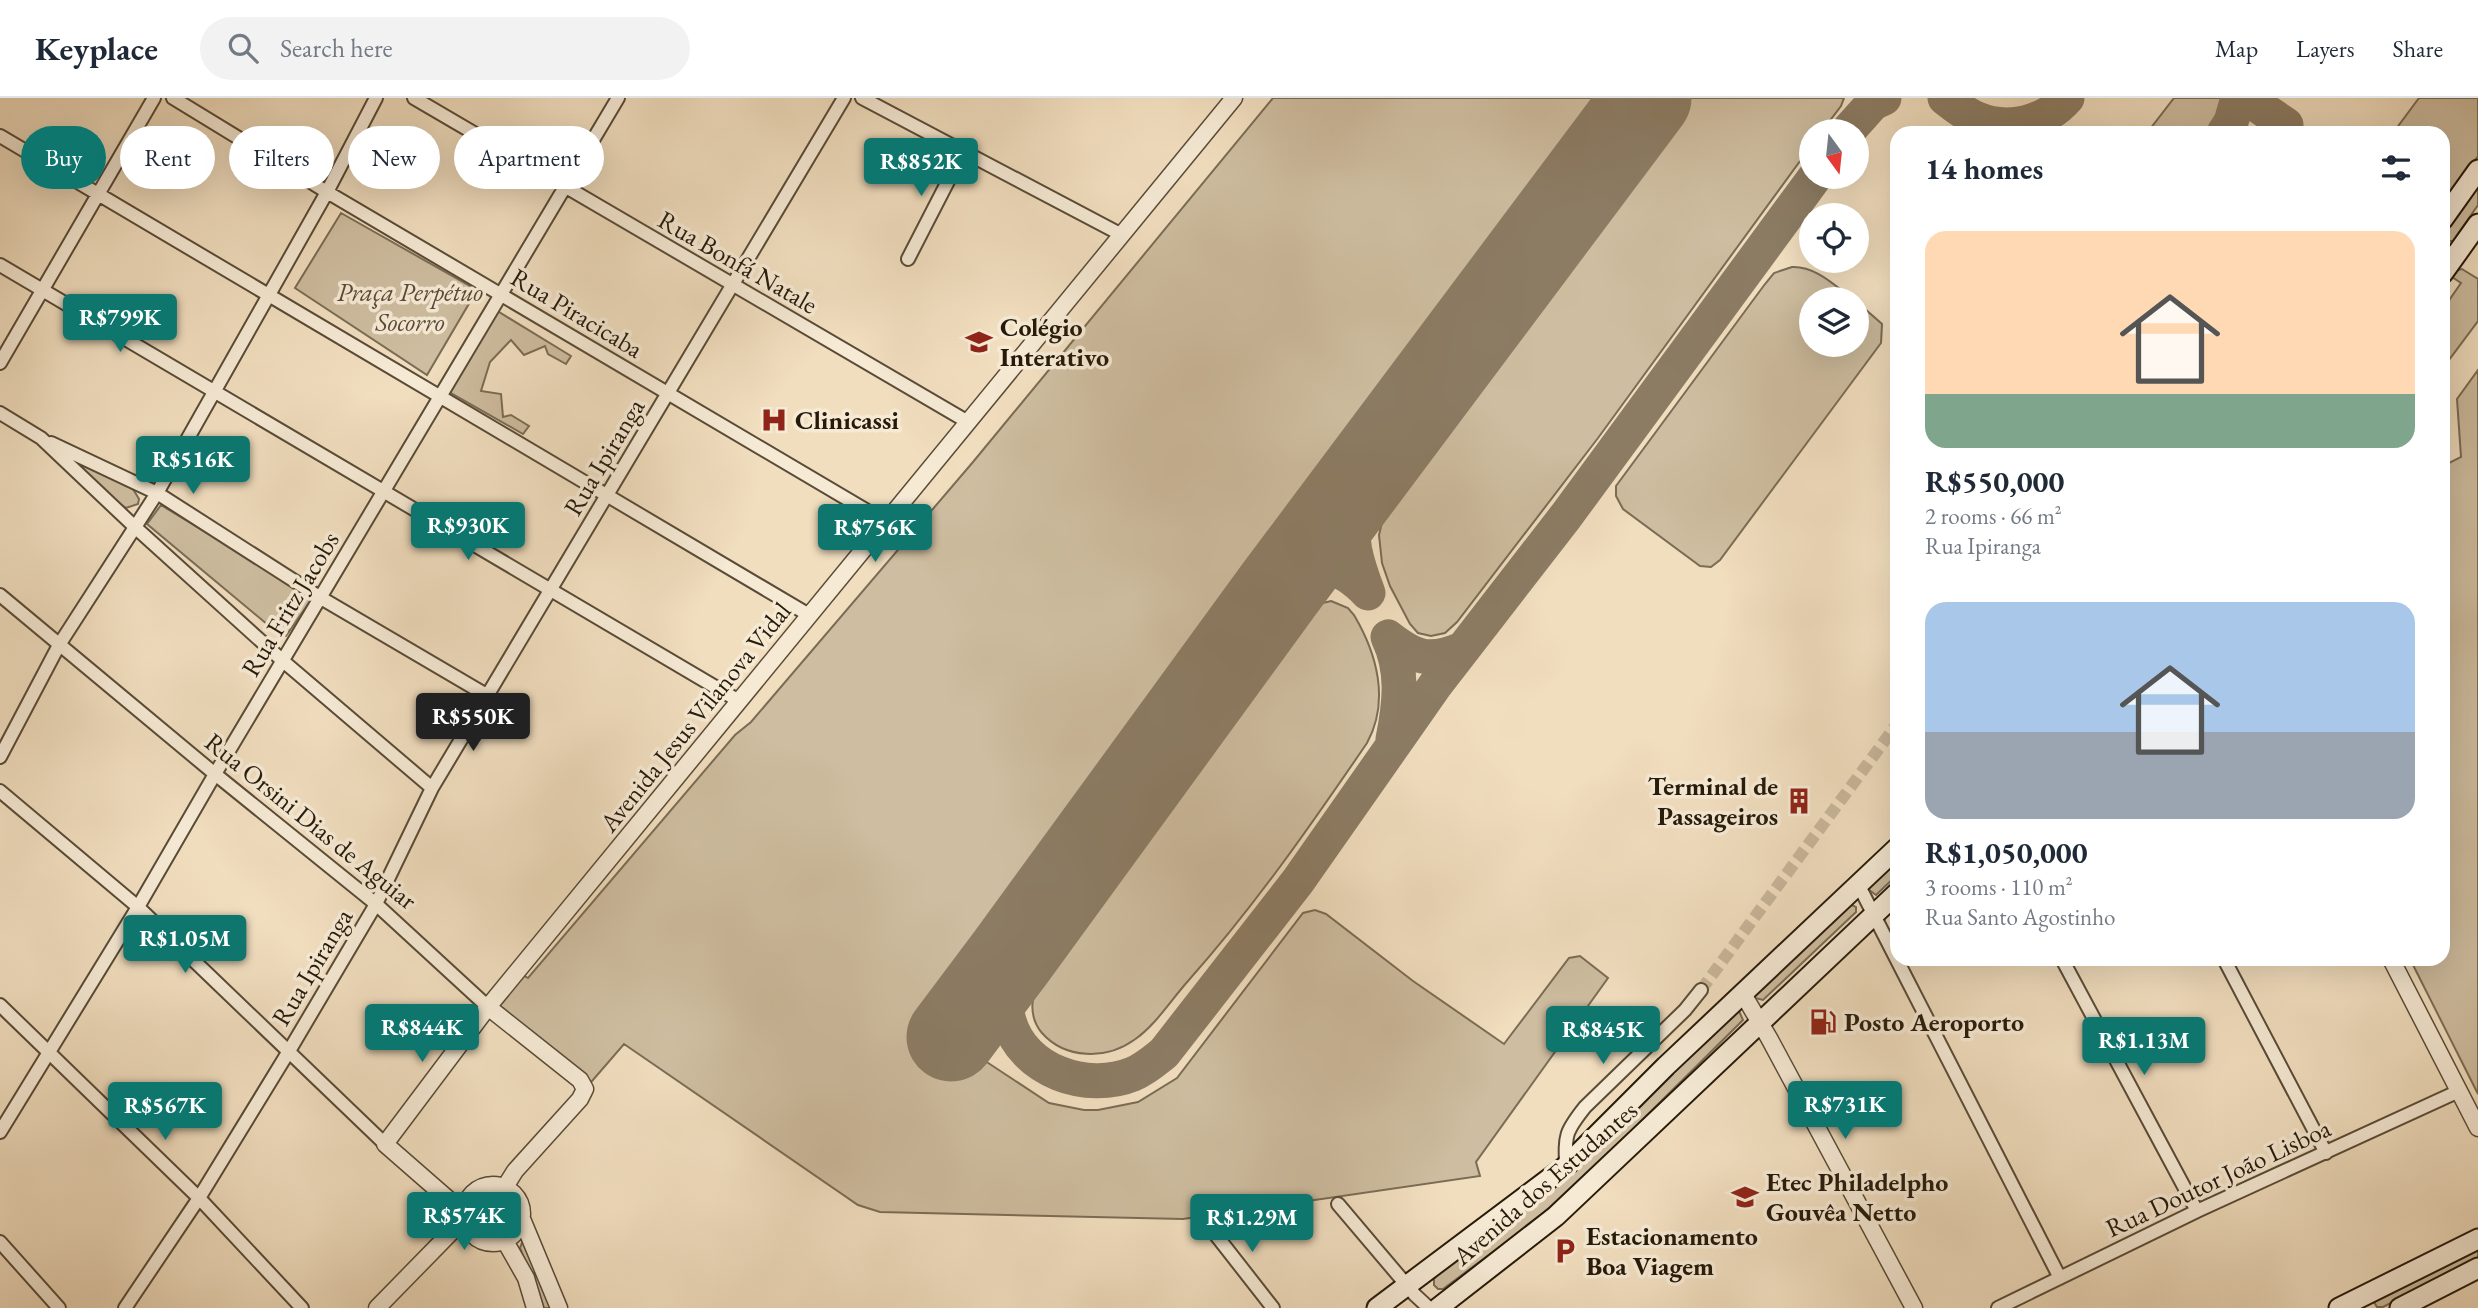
<!DOCTYPE html>
<meta charset="utf-8">
<style>
body{margin:0;font-family:"EB Garamond",serif;background:#f2f2f3;color:#1f2937;height:100vh;display:flex;flex-direction:column;font-size:26px;white-space:nowrap}
*{box-sizing:border-box;margin:0}
p{font-size:23px;color:#747a83}
.icon{flex:none;width:38px;height:38px;fill:none;stroke:currentColor;stroke-width:2;stroke-linecap:round;stroke-linejoin:round}
.map{position:relative;flex:1;overflow:hidden}
.drawer{position:absolute;left:1890px;top:28px;width:560px;height:840px;display:flex;flex-direction:column;background:#fff;border-radius:21px;box-shadow:0 7px 28px #0002}
.drawer>*{flex:none}
.top-card{position:absolute;left:21px;top:28px;width:665px;height:63px;display:flex;gap:14px}
.needle{width:46px;rotate:165deg}
.buttons{position:absolute;left:1799px;top:21px;display:grid;gap:14px}
.buttons a{display:grid;place-items:center;width:70px;height:70px;border-radius:50%;background:#fff;box-shadow:0 7px 28px #0002;font-size:35px}
.price{position:absolute;translate:-50% -60px;padding:0 16px;border-radius:7px;background:#0f766e;color:#fff;font-size:23px;line-height:46px;filter:drop-shadow(0 2px 4px #0008)}
.price::after{content:'';position:absolute;left:50%;top:42px;width:21px;height:16px;margin-left:-10px;background:inherit;clip-path:polygon(0 0,100% 0,50% 100%)}
.price.selected{background:#222;color:#fff}
ul{padding:0;list-style:none}
li{display:grid;align-content:center;gap:14px;height:371px;padding:0 35px}
li span{display:grid;place-items:center;height:217px;border-radius:21px;color:#555}
li>.icon{margin-inline-start:auto}
span .icon{width:126px;height:126px;fill:#fffc;stroke-width:1}
li b{font-size:30px}
h2{display:flex;justify-content:space-between;align-items:center;height:84px;padding:0 35px;font-size:30px}
.pill{padding:0 24px;border-radius:32px;background:#fff;box-shadow:0 7px 28px #0002;font-size:24px;line-height:63px}
.pill.selected{background:#0f766e;color:#fff}
header{display:flex;align-items:center;gap:42px;box-sizing:border-box;height:98px;padding:0 35px;background:#fff;border-bottom:2px solid #e0e1e3}
header strong{font-size:33px}
nav{display:flex;gap:38px;margin-inline-start:auto;font-size:24px}
.search{width:490px;height:63px;background:#f2f2f3;display:flex;align-items:center;gap:18px;box-sizing:border-box;padding:0 24px;border-radius:38px;color:#747a83;font-size:26px}
.map>svg:first-child{display:block}
.green{fill:#cebda0;stroke:#7a6c55;stroke-width:2}
.lines{fill:none;stroke-linecap:round;stroke-linejoin:round}
.taxiway{stroke:#8c7c64;stroke-width:35}
.runway{stroke:#8c7c64;stroke-width:89}
.minor-tunnel{stroke:#c8b79b;stroke-width:12;stroke-dasharray:12 6;stroke-linecap:butt}
.minor-casing{stroke:#594b37;stroke-width:16}
.tertiary-casing{stroke:#594b37;stroke-width:19}
.secondary-casing{stroke:#261a0a;stroke-width:23}
.minor{stroke:#f6ead5;stroke-width:12}
.tertiary{stroke:#f6ead5;stroke-width:16}
.secondary{stroke:#f6ead5;stroke-width:19}
.labels{text-anchor:middle;stroke-width:7;stroke-linejoin:round;paint-order:stroke}
.street-label{font-size:26px;fill:#261a0a;stroke:#f6ead5}
.park-label{font-size:26px;font-style:italic;fill:#584b37;stroke:#f6ead5}
.poi-label{font-size:26px;font-weight:bold;fill:#261a0a;stroke:#f6ead5;text-anchor:start}
</style>
<header>
<strong>Keyplace</strong>
<div class="search"><svg class="icon" aria-label="search" viewBox="0 0 24 24"><circle cx="10" cy="10" r="6"/><path d="M15 15l6 6"/></svg>Search here</div>
<nav><a>Map</a><a>Layers</a><a>Share</a></nav>
</header>
<div class="map">
<svg width="2478" height="1210" viewBox="0 0 2478 1210">
<rect width="100%" height="100%" fill="#f1debf"/>
<filter id="stains"><feTurbulence type="fractalNoise" baseFrequency=".00286" numOctaves="4"/><feColorMatrix values="0 0 0 0 .2 0 0 0 0 .09 0 0 0 0 .02 0 0 0 .5 -.17"/></filter>
<radialGradient id="worn" r=".72"><stop offset=".6" stop-color="#630" stop-opacity="0"/><stop offset="1" stop-color="#630" stop-opacity=".3"/></radialGradient>
<path class="green" d="M1273,0H1605L1477,173L1288,418L925,918L927,927L962,953L967,951L1049,1005L1084,1012H1098L1138,1004L1177,980L1303,815L1315,812L1326,816L1413,883L1504,946L1569,860L1580,858L1608,880L1476,1064L1480,1078L1183,1121L880,1114L858,1107L624,946L586,990L490,908L519,875L528,880L735,637L751,624L973,364Z
M1689,0H1844L1841,8L1822,33H1811V48L1598,340L1457,524L1445,535L1431,538L1418,535L1410,526L1390,488L1382,465L1379,437L1388,399L1519,233Z
M2174,0H2229V3L2214,35H2147Z
M2419,0H2478V58L2443,108V35H2393Z
M2478,84V107L2453,143H2449L2444,140V133Z
M341,115L477,192L427,277L295,190Z
M1792,169C1816,168 1835,188 1853,201H1811V247H1857V204L1882,226L1881,245L1720,462L1711,469L1700,468L1623,411L1616,398V388L1765,186L1774,175Z
M2462,171L2478,181V223L2443,270V211L2461,185L2452,179L2458,172Z
M497,214H499L571,258L566,266L548,256L545,248L524,257L511,242L490,264L481,293L501,296L503,319L511,317L529,328L523,336L451,295L450,289Z
M2478,272V996L2410,861H2443V368L2461,359L2457,301Z
M65,356L133,391L139,401L138,406L126,410L115,404Z
M161,407L313,499L286,538L280,537L147,426Z
M1331,503L1348,510L1354,517C1377,556 1390,603 1367,645C1311,727 1254,809 1188,883C1171,902 1155,928 1134,942C1106,962 1065,961 1042,935C1026,916 1033,895 1041,875L1310,508Z
M1897,759V777L1876,797L1868,791L1869,785Z
M1850,806L1856,809V814L1763,902L1755,900L1753,894Z
M1733,912L1739,913L1743,922L1630,1034L1536,1122L1443,1191H1438L1434,1187V1181L1440,1173L1543,1098Z
M469 1116a25 25 0 1 1 50 0a25 25 0 1 1-50 0Z
M523,1142L555,1210H544L520,1150Z
M2478,1147V1161L2383,1209H2377L2374,1204L2375,1199Z"/>
<g class="lines">
<path class="taxiway" d="M1945,0C1955,8 1965,16 1977,21C2008,34 2045,25 2067,0
M2247,0L2286,27
M1848,33L1873,5L1884,0
M2224,35L2231,24L2238,0
M1280,490C1316,464 1336,462 1368,495C1357,466 1348,439 1355,407C1358,391 1369,376 1376,361
M1393,641C1400,605 1404,573 1388,539C1415,560 1429,565 1462,551
M1011,859C1007,880 1003,903 1009,923C1023,973 1087,995 1133,976C1145,971 1154,963 1164,955L1298,783L1436,586L1566,418L1815,79"/>
<path class="runway" d="M951,939L1011,859L1280,490L1647,0"/>
<path class="minor-tunnel" d="M1701,892L1897,626"/>
<g class="minor-casing">
<path id="minor" d="M173,0L327,94L886,424
M414,0L968,324
M862,0L1122,137
M0,38L809,517
M908,161L963,54
M0,167L739,603
M0,265L154,0
M0,315L41,340L136,430L283,563L432,690
M51,345L157,395L321,500L488,598
M0,497L215,676L376,806L488,909
M0,659L59,547L157,395L327,94L376,0
M0,693L138,809L385,1046
M1858,786L2060,1180
M2062,861L2197,1113
M2224,861L2326,1055
M0,907L199,1100L302,1210
M0,1034L138,809L215,676L618,0
M1566,1068C1565,1037 1565,1034 1585,1009L1685,912L1701,892
M1338,1106L1415,1197L1429,1210
M1205,1123L1273,1210
M0,1144L59,1210
M125,1210L199,1100L289,953L376,806L432,690L844,0
M1998,1210L2197,1113L2459,993"/>
</g>
<g class="tertiary-casing">
<path id="tertiary" d="M2391,861L2478,1030
M1743,896L1769,940L1914,1210
M488,909L580,982L585,991L580,1001L515,1073L505,1089
M464 1116a29 29 0 1 1 58 0a29 29 0 1 1-58 0Z
M464,1115L385,1046L488,909L1234,0
M522,1121L559,1210
M505,1143L526,1180L535,1210
M377,1210L464,1121"/>
</g>
<g class="secondary-casing">
<path id="secondary" d="M2443,121L2478,72
M2443,175L2478,126
M1377,1210L1566,1068L1666,968L1897,750
M1438,1210L1556,1118L1897,795
M2339,1210L2478,1141
M2400,1210L2478,1170"/>
</g>
<use href="#minor" class="minor"/>
<use href="#tertiary" class="tertiary"/>
<use href="#secondary" class="secondary"/>
</g>
<defs>
<g id="school-bare" transform="scale(2.1)"><path d="M0-5L7-2L0 1L-7-2ZM-4 1L0 2.5L4 1V4Q0 6-4 4Z" fill="#8f2418" stroke="#f6ead5" stroke-width="2.5" paint-order="stroke"/></g>
<g id="hospital-bare" transform="scale(2.1)"><path d="M-5-5h3v3.5h4V-5h3V5h-3V1.5h-4V5h-3Z" fill="#8f2418" stroke="#f6ead5" stroke-width="2.5" paint-order="stroke"/></g>
<g id="building-bare" transform="scale(2.1)"><path d="M-4-6H4V6H1V3H-1V6H-4ZM-2.5-4.3h1.7v1.8h-1.7ZM.8-4.3h1.7v1.8H.8ZM-2.5-1h1.7V.8h-1.7ZM.8-1h1.7V.8H.8Z" fill="#8f2418" stroke="#f6ead5" stroke-width="2.5" paint-order="stroke"/></g>
<g id="fuel-bare" transform="scale(2.1)"><path d="M-5.5-6h7V0h2V4h1.3V-2.5L3-4.5l.8-.8L6-3V5H2.5V1h-1V6h-7ZM-4.2-4.7v3.2H.2V-4.7Z" fill="#8f2418" stroke="#f6ead5" stroke-width="2.5" paint-order="stroke"/></g>
<g id="university-bare" transform="scale(2.1)"><path d="M0-5L7-2L0 1L-7-2ZM-4 1L0 2.5L4 1V4Q0 6-4 4Z" fill="#8f2418" stroke="#f6ead5" stroke-width="2.5" paint-order="stroke"/></g>
<g id="parking-bare" transform="scale(2.1)"><path d="M-3.5-5.5H1a3.5 3.5 0 0 1 0 7H-1V5.5H-3.5ZM-1-3.4V-.6H.8a1.4 1.4 0 0 0 0-2.8Z" fill="#8f2418" stroke="#f6ead5" stroke-width="2.5" paint-order="stroke"/></g>
</defs>
<g fill-rule="evenodd">
<use href="#school-bare" x="979" y="244"/>
<use href="#hospital-bare" x="774" y="322"/>
<use href="#building-bare" x="1799" y="703"/>
<use href="#fuel-bare" x="1823" y="924"/>
<use href="#university-bare" x="1745" y="1099"/>
<use href="#parking-bare" x="1565" y="1153"/>
</g>
<g class="labels">
<g class="street-label">
<text transform="translate(738 164) rotate(30)" y="9">Rua Bonfá Natale</text>
<text transform="translate(577 215) rotate(31)" y="9">Rua Piracicaba</text>
<text transform="translate(604 359) rotate(-59)" y="9">Rua Ipiranga</text>
<text transform="translate(290 506) rotate(-59)" y="9">Rua Fritz Jacobs</text>
<text transform="translate(695 619) rotate(-51)" y="9">Avenida Jesus Vilanova Vidal</text>
<text transform="translate(311 723) rotate(39)" y="9">Rua Orsini Dias de Aguiar</text>
<text transform="translate(312 869) rotate(-59)" y="9">Rua Ipiranga</text>
<text transform="translate(2218 1080) rotate(-25)" y="9">Rua Doutor João Lisboa</text>
<text transform="translate(1545 1085) rotate(-41)" y="9">Avenida dos Estudantes</text>
</g>
<g class="park-label">
<text x="410" y="203">Praça Perpétuo<tspan x="410" dy="30">Socorro</tspan></text>
</g>
<g class="poi-label">
<text x="1000" y="238">Colégio<tspan x="1000" dy="30">Interativo</tspan></text>
<text x="795" y="331">Clinicassi</text>
<text x="1778" y="697" text-anchor="end">Terminal de<tspan x="1778" dy="30">Passageiros</tspan></text>
<text x="1844" y="933">Posto Aeroporto</text>
<text x="1766" y="1093">Etec Philadelpho<tspan x="1766" dy="30">Gouvêa Netto</tspan></text>
<text x="1586" y="1147">Estacionamento<tspan x="1586" dy="30">Boa Viagem</tspan></text>
</g>
</g>
<rect width="100%" height="100%" filter="url(#stains)"/>
<rect width="100%" height="100%" fill="url(#worn)"/>
</svg>
<div class="buttons">
<a><svg class="needle" viewBox="-14 -14 28 28"><path d="M0-13l5 13h-10z" fill="#e53935"/><path d="M0 13l5-13h-10z" fill="#747a83"/></svg></a>
<a><svg class="icon" aria-label="locate" viewBox="0 0 24 24"><circle cx="12" cy="12" r="6"/><path d="M12 2v4M12 18v4M2 12h4M18 12h4"/></svg></a>
<a><svg class="icon" aria-label="layers" viewBox="0 0 24 24"><path d="M12 4l9 5-9 5-9-5zM3 14l9 5 9-5"/></svg></a>
</div>
<b class="price" style="left:921px;top:100px">R$852K</b>
<b class="price" style="left:120px;top:256px">R$799K</b>
<b class="price" style="left:193px;top:398px">R$516K</b>
<b class="price" style="left:468px;top:464px">R$930K</b>
<b class="price" style="left:875px;top:466px">R$756K</b>
<b class="price selected" style="left:473px;top:655px">R$550K</b>
<b class="price" style="left:185px;top:877px">R$1.05M</b>
<b class="price" style="left:422px;top:966px">R$844K</b>
<b class="price" style="left:1603px;top:968px">R$845K</b>
<b class="price" style="left:2144px;top:979px">R$1.13M</b>
<b class="price" style="left:1845px;top:1043px">R$731K</b>
<b class="price" style="left:165px;top:1044px">R$567K</b>
<b class="price" style="left:464px;top:1154px">R$574K</b>
<b class="price" style="left:1252px;top:1156px">R$1.29M</b>
<div class="top-card">
<a class="pill selected">Buy</a>
<a class="pill">Rent</a>
<a class="pill">Filters</a>
<a class="pill">New</a>
<a class="pill">Apartment</a>
</div>
<section class="drawer">
<h2>14 homes<svg class="icon" aria-label="filters" viewBox="0 0 24 24"><path d="M4 7h16M4 17h16"/><circle cx="9" cy="7" r="2"/><circle cx="15" cy="17" r="2"/></svg></h2>
<ul>
<li><span style="background:linear-gradient(#ffd9b3 75%,#7fa58c 0)"><svg class="icon" aria-label="home" viewBox="0 0 24 24"><path d="M3 11l9-7 9 7M6 9v11h12V9"/></svg></span><div><b>R$550,000</b><p>2 rooms · 66 m²</p><p>Rua Ipiranga</p></div></li>
<li><span style="background:linear-gradient(#a9c7e8 60%,#9aa5b1 0)"><svg class="icon" aria-label="home" viewBox="0 0 24 24"><path d="M3 11l9-7 9 7M6 9v11h12V9"/></svg></span><div><b>R$1,050,000</b><p>3 rooms · 110 m²</p><p>Rua Santo Agostinho</p></div></li>
</ul>
</section>
</div>
